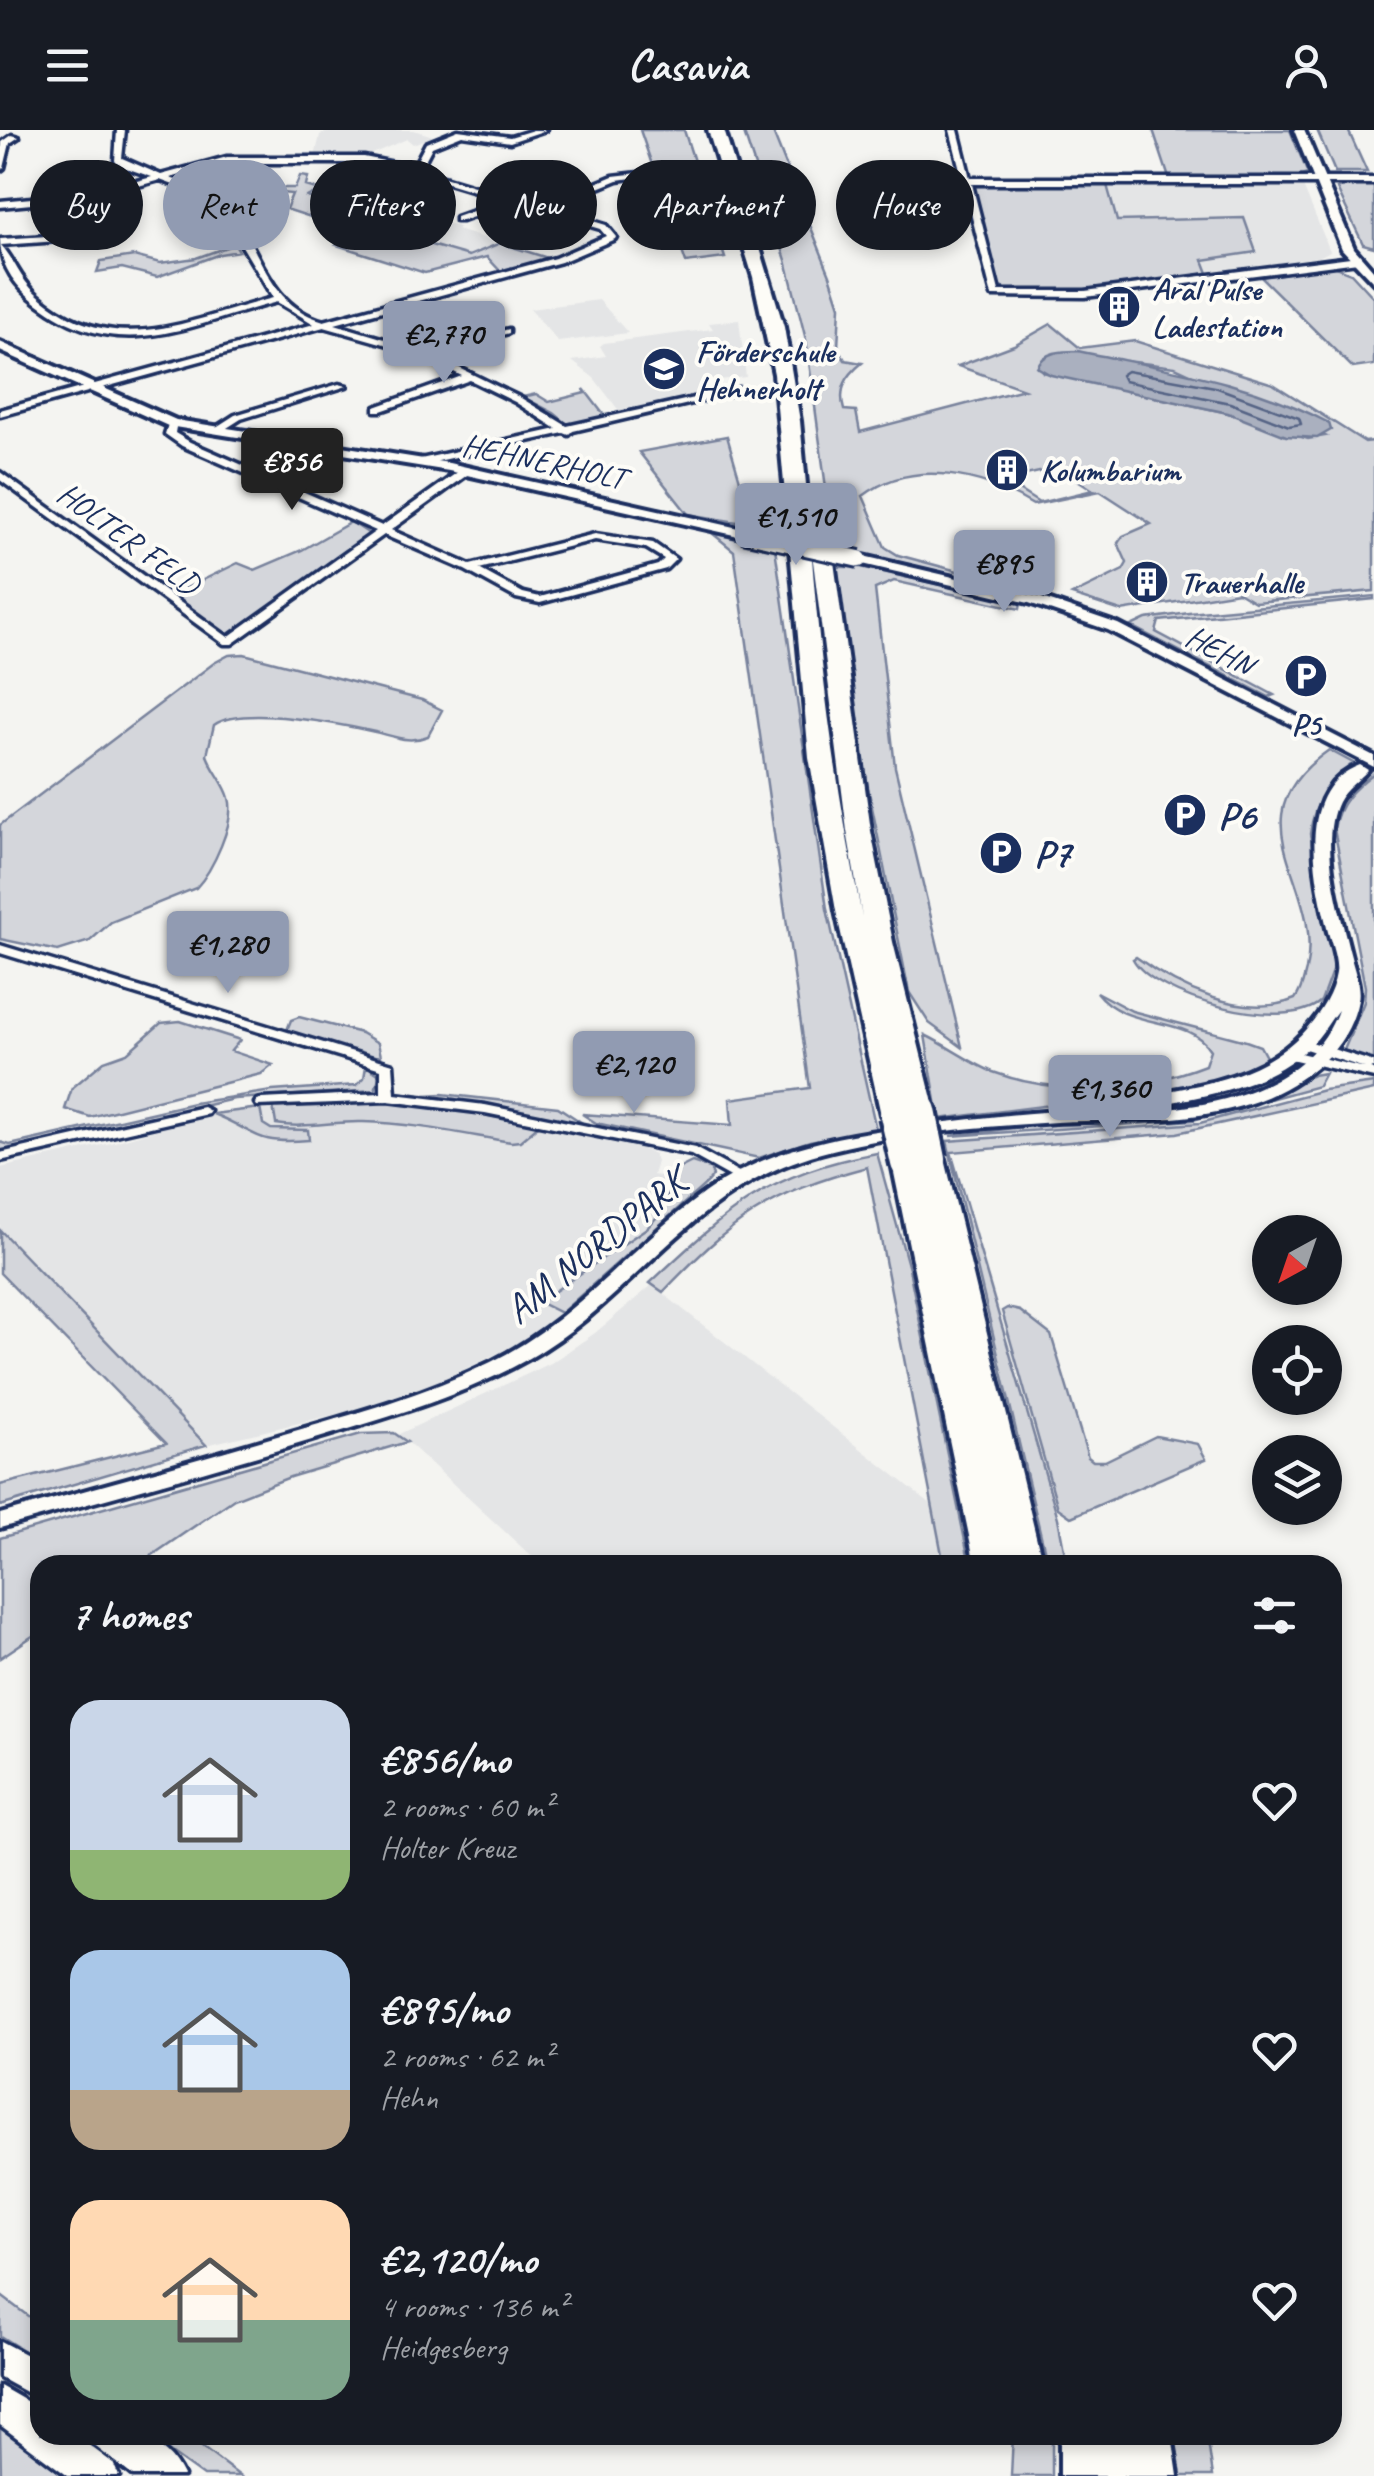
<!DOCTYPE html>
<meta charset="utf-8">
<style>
body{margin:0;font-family:Caveat,sans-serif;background:#20242c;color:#f1f3f6;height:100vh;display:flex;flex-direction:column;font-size:38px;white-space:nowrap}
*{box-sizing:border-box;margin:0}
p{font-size:32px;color:#9ea1a6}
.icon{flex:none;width:55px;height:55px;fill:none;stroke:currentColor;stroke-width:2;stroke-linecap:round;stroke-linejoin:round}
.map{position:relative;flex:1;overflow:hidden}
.panel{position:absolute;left:30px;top:1425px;width:1312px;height:890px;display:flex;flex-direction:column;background:#171b24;border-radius:30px;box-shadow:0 5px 15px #0003}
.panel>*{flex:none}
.banner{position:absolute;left:30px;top:30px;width:1315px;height:90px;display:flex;gap:20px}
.needle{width:65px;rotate:220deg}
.controls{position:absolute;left:1252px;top:1085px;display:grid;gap:20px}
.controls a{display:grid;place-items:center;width:90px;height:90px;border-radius:50%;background:#171b24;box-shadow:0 5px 15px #0003;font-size:50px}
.price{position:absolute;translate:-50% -85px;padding:0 22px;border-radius:10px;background:#919bb2;color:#111;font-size:32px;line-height:65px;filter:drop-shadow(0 2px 5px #0008)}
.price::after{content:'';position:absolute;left:50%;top:60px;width:30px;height:22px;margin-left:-15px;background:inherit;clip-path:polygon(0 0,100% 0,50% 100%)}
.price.on{background:#222;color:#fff}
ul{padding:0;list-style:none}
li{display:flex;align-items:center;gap:30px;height:250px;padding:0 40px}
li span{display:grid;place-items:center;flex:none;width:280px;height:200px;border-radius:30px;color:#555}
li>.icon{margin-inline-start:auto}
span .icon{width:120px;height:120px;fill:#fffc;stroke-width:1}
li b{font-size:42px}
h2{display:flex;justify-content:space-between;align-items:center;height:120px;padding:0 40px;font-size:42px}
.pill{padding:0 35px;border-radius:45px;background:#171b24;box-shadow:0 5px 15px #0003;font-size:35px;line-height:90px}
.pill.on{background:#919bb2;color:#111}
header{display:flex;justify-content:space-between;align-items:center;height:130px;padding:0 40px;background:#171b24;font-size:45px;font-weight:700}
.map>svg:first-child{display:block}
.built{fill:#e4e5e6}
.green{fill:#d4d6db;stroke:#78829c;stroke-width:2.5;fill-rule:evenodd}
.water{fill:#aab0bf;stroke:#717c98;stroke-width:2.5}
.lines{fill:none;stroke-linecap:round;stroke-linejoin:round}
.shore{stroke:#546385;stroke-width:2.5}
.tertiary-tunnel{stroke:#c9cdd4;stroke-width:16;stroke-dasharray:16 8;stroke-linecap:butt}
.minor-casing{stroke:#1b2f5e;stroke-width:7}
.tertiary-casing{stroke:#1b2f5e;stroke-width:8}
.trunk-casing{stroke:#1b2f5e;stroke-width:7}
.motorway-casing{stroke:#1b2f5e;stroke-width:8}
.minor{fill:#fdfcf7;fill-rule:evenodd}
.tertiary{fill:#fdfcf7;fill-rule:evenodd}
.trunk{fill:#fdfcf7;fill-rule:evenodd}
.motorway{fill:#fdfcf7;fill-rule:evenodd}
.tertiary-bridge-casing{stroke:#1b2f5e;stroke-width:22;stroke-linecap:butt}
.motorway-bridge-casing{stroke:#1b2f5e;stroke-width:38;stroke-linecap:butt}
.tertiary-bridge{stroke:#fdfcf7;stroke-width:16}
.motorway-bridge{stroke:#fdfcf7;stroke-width:30}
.labels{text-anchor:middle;stroke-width:8;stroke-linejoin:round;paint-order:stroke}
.far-poi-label{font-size:32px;font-weight:bold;fill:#1b2f5e;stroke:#fdfcf7;text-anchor:start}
.far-street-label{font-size:32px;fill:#1b2f5e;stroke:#fdfcf7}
.poi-label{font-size:40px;font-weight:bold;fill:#1b2f5e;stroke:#fdfcf7;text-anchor:start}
.street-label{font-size:40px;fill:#1b2f5e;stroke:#fdfcf7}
</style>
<header><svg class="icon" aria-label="menu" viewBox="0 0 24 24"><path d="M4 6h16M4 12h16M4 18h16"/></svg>Casavia<svg class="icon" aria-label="person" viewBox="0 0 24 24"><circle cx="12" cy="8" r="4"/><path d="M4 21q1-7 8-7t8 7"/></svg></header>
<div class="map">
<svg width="1374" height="2346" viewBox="0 0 1374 2346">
<rect width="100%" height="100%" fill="#f4f4f1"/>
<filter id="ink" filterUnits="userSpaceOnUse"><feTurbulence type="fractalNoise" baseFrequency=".01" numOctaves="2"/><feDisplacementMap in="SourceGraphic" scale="20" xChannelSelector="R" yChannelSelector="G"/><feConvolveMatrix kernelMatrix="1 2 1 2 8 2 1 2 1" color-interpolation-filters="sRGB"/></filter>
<g filter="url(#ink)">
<path class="built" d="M333,0H414L433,6L413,14L407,9L367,26L315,27L320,5Z
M1107,55L1303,56L1330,121L1319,127L1208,143L1189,89L1190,92L1117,91Z
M396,78L459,97L457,100L500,113L470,126L345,89L375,86Z
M599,170L628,203L558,212L530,179Z
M739,190L746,247L719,250L723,259L620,282L594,248L572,231L606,226L600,216L604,213L713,199L709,193Z
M394,972L482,983L640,1018L654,1024L657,1032L653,1045L708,1052L561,1183L519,1213L428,1257L375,1275L206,1315L0,1100V1038L111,1013L214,983L278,975Z
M652,1155L935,1377L944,1435H541L399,1304L551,1233L595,1203Z"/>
<path class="green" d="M640,0H684L725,128L686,133Z
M743,0H772L830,145L840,176L838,218L845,230L862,233C846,246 838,259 844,280L856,281L860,302L1024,259L958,236L1014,215L1051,194L1080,218L1135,211L1273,254L1365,312L1374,311V461L1255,472L1238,462L1121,481L1072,465L1123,440L1127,433L1118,413L1123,406L1151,394L1100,361L1033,375C984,345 913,327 863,366L885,417L898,425L1017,457L1015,459L834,417L806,210L786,130ZM1126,231L1175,237L1325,306L1308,309L1228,283L1042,242ZM1053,339L1067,343L1093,360L1039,373L1003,350Z
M1153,0H1290L1308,44L1293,48H1169Z
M1317,0H1348L1367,42H1335Z
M300,46L308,47L306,56L320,60L307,67L346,80L343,83L349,85L340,89L469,126L500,113L551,129L502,143L487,127L425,143L337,115L363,104L286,79L292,64L280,63L283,58H295Z
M1107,55L1117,91L1244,88L1256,122L1203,130L1208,143C1158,151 1043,178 998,156L972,56Z
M1343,55H1374V117L1363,114L1337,59Z
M235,114L239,121L220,124L157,147L122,138L97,142L101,131L134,126L160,133L196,128Z
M1333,136L1351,143L1374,168V235L1353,238L1261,147Z
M584,259L607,289L571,297L554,283L523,267L536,264L549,272L585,263Z
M727,306L751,388L737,392L688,384L639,322Z
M351,392L371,405L230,508L170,466L238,433L255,440L302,420Z
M712,403L775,418L827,779L876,999L810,1011L759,1028L596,993L582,984L732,995L730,969L810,958L734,421Z
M837,437H861L1021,473L1020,479L894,451L875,459L895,637L962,917L929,893L909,862L860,617Z
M1374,466V469L1159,491L1156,502L1274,565L1269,567L1131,496L1146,489L1189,483Z
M244,524L422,570L442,580L428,606C408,614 394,606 375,602C340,594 241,575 214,595L207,625C212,640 225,653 229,668C236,692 212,741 196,758L111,792L90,811L58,821L0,809V695L214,533L229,525Z
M1329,620L1353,633C1328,654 1314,671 1310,704L1335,833L1321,871C1285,904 1153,867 1133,829L1136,827C1178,858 1244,890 1295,869C1302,860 1303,851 1306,840C1326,752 1226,692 1329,620Z
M1374,643V933L1344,920L1364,872L1365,857L1334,699C1338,673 1353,659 1374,643Z
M1096,862L1132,881L1246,911L1260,916L1267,929L1225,950L1201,956L939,989L925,905C948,916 969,932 993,942C1059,967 1141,960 1205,935L1210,920C1188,884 1126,901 1096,862Z
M299,887L361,903L378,913L381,926L367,927L296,907L287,900L291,890Z
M180,891L240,910L231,921L273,935L261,944L90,987L65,979L72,958L104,931L127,923L161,893Z
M366,936L380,945L375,960L234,969L0,1022V1012L10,1015L194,973L272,961L357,955L364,948Z
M1325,943L1318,956L1193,990L950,1006L1037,995L1202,986L1266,968L1313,945Z
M1374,953V960L1177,1003L951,1022L1058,1388L1067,1435H1048L947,1011L1200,993L1324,960Z
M442,964L558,977L584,994L425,965Z
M350,971L433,976L539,995L520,1011L511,1012C462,1004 413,993 363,992C334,991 304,999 276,994L273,976L278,975Z
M260,978L263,994L271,999L308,1000L309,1010C252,1015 259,1002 213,984Z
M877,1023L909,1139L970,1435H944L867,1037C769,1063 732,1090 663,1162L650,1153C728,1080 767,1043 877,1023Z
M692,1032L710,1038L713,1046L708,1052L561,1183L539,1172L648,1097L664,1079L674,1041Z
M0,1100L206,1315L0,1376V1355L166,1313L0,1143Z
M1007,1178L1020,1181L1051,1205L1088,1327L1093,1331H1105L1156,1306L1198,1314L1206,1329L1071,1387L1058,1378L1002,1181Z
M394,1303L407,1312L290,1347L234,1369L138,1435H40V1501L0,1528V1408L361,1304Z
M0,2165L40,2195V2231L0,2206Z
M0,2297L67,2346H1Z
M146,2305H186L240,2346H203Z
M1013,2305H1052V2346H1011Z
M1175,2305H1207L1213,2346H1181Z"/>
<path class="water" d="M1078,221C1168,240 1245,249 1329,293L1331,300L1317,308L1286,306L1228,283L1051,245L1037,237C1044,221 1062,221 1078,221Z"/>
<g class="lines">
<path class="shore" d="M1127,241L1215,257L1299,288L1301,294L1289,296L1230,273L1124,251L1121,245Z"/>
<path class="tertiary-tunnel" d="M1360,640L1374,632"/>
<g class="minor-casing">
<path id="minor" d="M117,0H125L122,28L161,45L227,27H364L409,36L416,32L426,13L458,0L510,7L533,0H546L510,12L462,5L432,17L422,36L417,39L541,76L613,46L639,43V47L618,50L550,78L606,95L616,107L615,109L561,132L335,194L425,221L509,199V203L433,225L521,268L567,296L739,258L744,261L573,301L569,305L564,303L420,335L415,332L416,330L557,299L515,272L470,250L381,281H375V277L462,246L413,222L324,197L0,286V280L314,194L277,172C191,194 119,236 38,174C16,157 0,137 0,109L112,102L119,99L118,86L122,83L126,86L127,100L117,107L1,115C15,130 19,148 37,164C113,232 190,189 273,168L220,79L206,67L160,50L95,68L0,77V71L95,62L152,47L126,38L115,31ZM227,33H364L395,37L504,70L456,87V91H462L513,73L600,99L606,106L555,128L324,191C265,175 261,114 226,75C212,59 189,55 170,48Z
M950,0H958L970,48H1374V54H972L999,161H1085L1358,126L1362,129L1358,132L1085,167L992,166Z
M12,5L19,7L10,13L4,38L0,41L2,12Z
M339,254L347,256L241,289L219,303L210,301L235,285Z
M169,291H177L175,303L190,312L382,396L462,339H470V343L391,400L470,435L595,404L653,413L676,429L666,439L540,473L516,468L465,440L384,405L232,514H224L0,350V342L228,507L376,401L182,316L165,304ZM595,410L646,418L664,429L658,435L540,467L523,463L479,439Z
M0,815L393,934L395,964L485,975L695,1018L748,1047L746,1050H736L691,1025L485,983L388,971L257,976L255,973L257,970L262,969L381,963V939L0,823Z
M1304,910L1374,932V938L1370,939L1374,940V948L1286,928L1284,925L1291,921L1365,938L1299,917L1297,914L1299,911Z
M203,977L210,981L208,984L0,1031V1023Z"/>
</g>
<g class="tertiary-casing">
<path id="tertiary" d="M1294,0H1304L1354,118L1374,141V153L1342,119Z
M0,212L176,290L449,333L743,399L750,403L743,407L449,341L168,296L0,221Z
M859,425L1039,467L1118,494L1374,626V637L1108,500L1029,473L854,432L852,429Z
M1360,635L1368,640C1358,651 1345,659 1338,672C1318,713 1341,785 1351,827C1354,840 1361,857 1358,870C1354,892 1341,916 1324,930C1248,1000 1150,987 1056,992C978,997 896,1003 821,1023C687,1060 639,1166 528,1229C459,1268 381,1289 305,1312C204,1342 102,1370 0,1398V1384C95,1358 190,1332 284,1304C354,1284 426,1264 491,1232C575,1191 630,1117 704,1063C778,1010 867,1001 955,991C1005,985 1055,979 1106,980L1104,977L1106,973C1163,959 1224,958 1274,926C1301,910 1331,875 1336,843C1338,830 1330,811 1327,798C1315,747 1295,659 1360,635ZM1338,880C1309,963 1200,981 1123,981C1187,968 1266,962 1314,912C1323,903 1330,890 1338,880Z"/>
</g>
<g class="trunk-casing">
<path id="trunk" d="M0,2211L40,2232V2270L0,2248Z
M0,2256L40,2279V2305H75L113,2333L119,2346H68L0,2295Z
M90,2305C130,2305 163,2304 183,2346H133L96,2317Z"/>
</g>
<g class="motorway-casing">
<path id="motorway" d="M708,0H724L784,197L800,291L809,386L818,382L828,388L871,701L893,812L935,981L921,989L908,983L905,991L895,993L881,985L836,781L809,627L774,244L753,147ZM811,415L847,701L862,787C837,664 820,540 811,415Z
M931,1020L941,1023L945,1029L1043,1435H1009L983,1320L1009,1435H975L892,1033L896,1027L906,1024L917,1029Z
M1060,2305H1172L1178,2346H1060Z"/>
</g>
<use href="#minor" class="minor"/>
<use href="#tertiary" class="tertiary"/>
<use href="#trunk" class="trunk"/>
<use href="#motorway" class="motorway"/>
<g class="tertiary-bridge-casing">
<path id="tertiary-bridge" d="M743,403L859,429"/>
</g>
<g class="motorway-bridge-casing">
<path id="motorway-bridge" d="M921,981L931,1029
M895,985L906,1033"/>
</g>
<use href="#tertiary-bridge" class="tertiary-bridge"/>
<use href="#motorway-bridge" class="motorway-bridge"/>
</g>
</g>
<defs>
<g id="building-disc" transform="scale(2.25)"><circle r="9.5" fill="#1b2f5e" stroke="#fdfcf7"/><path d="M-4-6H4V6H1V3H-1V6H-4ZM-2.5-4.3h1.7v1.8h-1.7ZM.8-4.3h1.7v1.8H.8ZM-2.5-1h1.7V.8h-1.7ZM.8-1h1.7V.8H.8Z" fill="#fff"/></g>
<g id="school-disc" transform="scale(2.25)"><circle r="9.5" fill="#1b2f5e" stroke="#fdfcf7"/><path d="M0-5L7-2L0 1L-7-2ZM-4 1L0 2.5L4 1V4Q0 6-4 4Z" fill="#fff"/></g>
<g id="parking-disc" transform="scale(2.25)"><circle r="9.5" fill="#1b2f5e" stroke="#fdfcf7"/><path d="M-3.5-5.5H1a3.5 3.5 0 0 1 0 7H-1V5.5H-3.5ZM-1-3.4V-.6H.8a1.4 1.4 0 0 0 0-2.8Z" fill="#fff"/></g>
</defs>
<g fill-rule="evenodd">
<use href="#building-disc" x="1119" y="177"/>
<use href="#school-disc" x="664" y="239"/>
<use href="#building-disc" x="1007" y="340"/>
<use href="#building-disc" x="1147" y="452"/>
<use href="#parking-disc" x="1306" y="546"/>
<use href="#parking-disc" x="1185" y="685"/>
<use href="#parking-disc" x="1001" y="723"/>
</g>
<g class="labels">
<g class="far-poi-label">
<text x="1152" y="170">Aral Pulse<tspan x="1152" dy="37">Ladestation</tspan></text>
<text x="696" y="232">Förderschule<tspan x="696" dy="37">Hehnerholt</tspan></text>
<text x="1040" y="351">Kolumbarium</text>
<text x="1180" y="463">Trauerhalle</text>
<text x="1306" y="605" text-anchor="middle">P5</text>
</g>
<g class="far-street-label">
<text transform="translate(544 331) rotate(12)" y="11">HEHNERHOLT</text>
<text transform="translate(129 408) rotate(36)" y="11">HOLTER FELD</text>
<text transform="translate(1220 520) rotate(28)" y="11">HEHN</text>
</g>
<g class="poi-label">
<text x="1218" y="699">P6</text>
<text x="1034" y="737">P7</text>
</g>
<g class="street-label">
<text transform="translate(595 1115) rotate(-39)" y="14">AM NORDPARK</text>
</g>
</g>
</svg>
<div class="controls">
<a><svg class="needle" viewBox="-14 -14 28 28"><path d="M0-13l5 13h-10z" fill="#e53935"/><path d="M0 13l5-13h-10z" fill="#9ea1a6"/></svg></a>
<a><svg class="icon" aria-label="locate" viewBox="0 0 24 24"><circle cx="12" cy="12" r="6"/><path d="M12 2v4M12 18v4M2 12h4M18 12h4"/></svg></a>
<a><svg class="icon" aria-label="layers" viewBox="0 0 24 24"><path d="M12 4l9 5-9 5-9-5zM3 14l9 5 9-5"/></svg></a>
</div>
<b class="price" style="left:444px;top:256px">€2,770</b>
<b class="price on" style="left:292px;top:383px">€856</b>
<b class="price" style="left:796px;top:438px">€1,510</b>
<b class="price" style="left:1004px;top:485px">€895</b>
<b class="price" style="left:228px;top:866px">€1,280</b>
<b class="price" style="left:634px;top:986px">€2,120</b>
<b class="price" style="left:1110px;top:1010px">€1,360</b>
<div class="banner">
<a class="pill">Buy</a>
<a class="pill on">Rent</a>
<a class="pill">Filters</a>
<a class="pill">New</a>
<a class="pill">Apartment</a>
<a class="pill">House</a>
</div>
<section class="panel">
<h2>7 homes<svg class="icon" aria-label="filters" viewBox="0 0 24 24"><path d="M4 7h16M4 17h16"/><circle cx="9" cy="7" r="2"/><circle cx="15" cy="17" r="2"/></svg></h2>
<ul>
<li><span style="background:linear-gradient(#c9d6e8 75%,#8fb573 0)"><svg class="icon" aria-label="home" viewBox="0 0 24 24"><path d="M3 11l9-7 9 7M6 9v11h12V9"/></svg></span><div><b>€856/mo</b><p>2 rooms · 60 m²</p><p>Holter Kreuz</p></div><svg class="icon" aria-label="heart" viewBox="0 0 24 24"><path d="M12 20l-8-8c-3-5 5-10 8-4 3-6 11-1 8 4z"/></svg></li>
<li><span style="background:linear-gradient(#a9c7e8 70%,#b9a48a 0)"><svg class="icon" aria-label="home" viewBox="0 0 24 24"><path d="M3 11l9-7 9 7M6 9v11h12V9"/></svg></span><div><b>€895/mo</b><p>2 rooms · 62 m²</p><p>Hehn</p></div><svg class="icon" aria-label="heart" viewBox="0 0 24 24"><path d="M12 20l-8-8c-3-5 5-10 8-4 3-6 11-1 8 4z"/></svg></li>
<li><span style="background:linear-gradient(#ffd9b3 60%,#7fa58c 0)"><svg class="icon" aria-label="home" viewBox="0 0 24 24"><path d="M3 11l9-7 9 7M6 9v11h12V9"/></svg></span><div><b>€2,120/mo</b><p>4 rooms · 136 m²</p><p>Heidgesberg</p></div><svg class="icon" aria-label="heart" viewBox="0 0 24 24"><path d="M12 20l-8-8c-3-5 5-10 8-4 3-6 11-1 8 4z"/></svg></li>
</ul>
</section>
</div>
